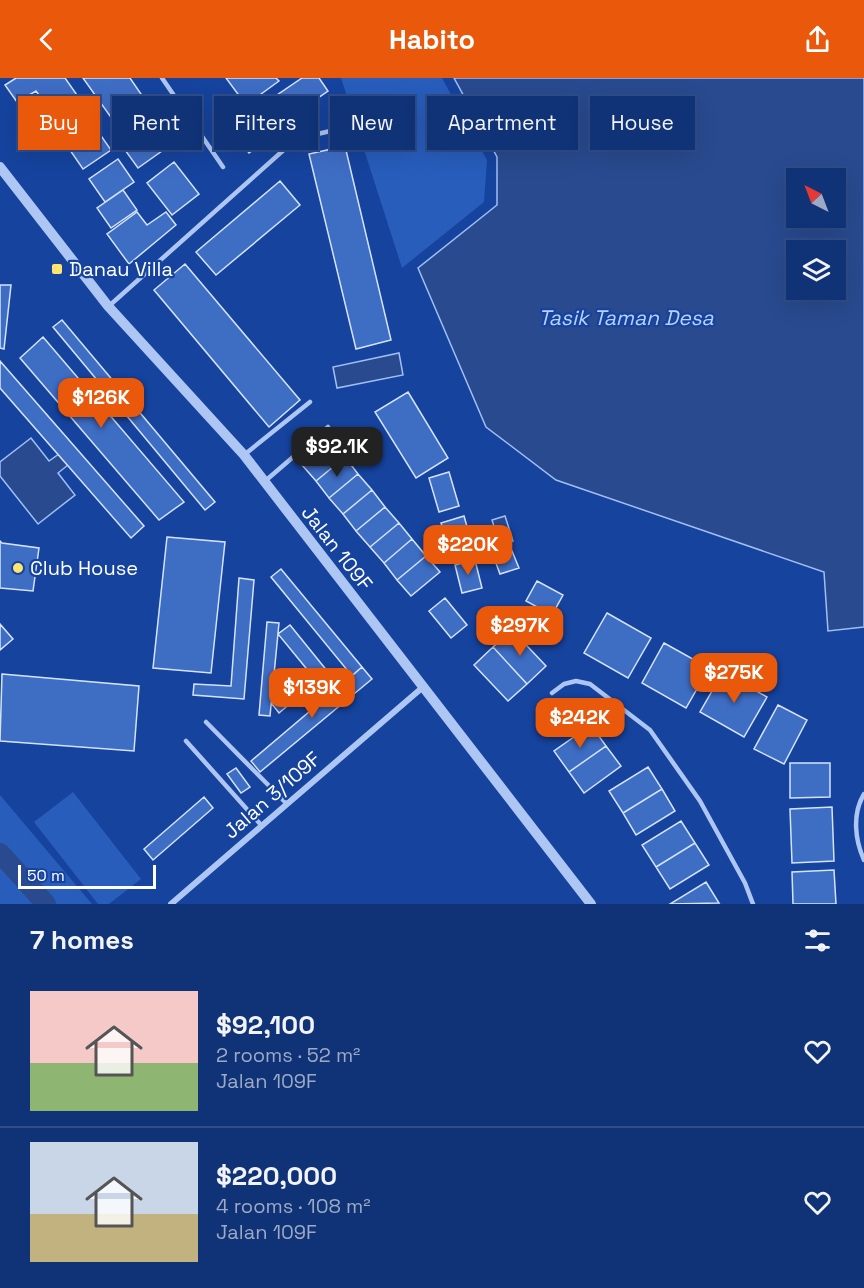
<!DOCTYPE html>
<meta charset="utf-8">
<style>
body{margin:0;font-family:"Space Grotesk",sans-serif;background:#1e3e7e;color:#f1f3f6;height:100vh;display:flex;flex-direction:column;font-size:22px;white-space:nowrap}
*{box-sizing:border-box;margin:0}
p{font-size:20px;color:#9caac5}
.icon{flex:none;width:33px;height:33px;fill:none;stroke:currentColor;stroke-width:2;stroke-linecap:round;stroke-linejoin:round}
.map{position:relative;height:826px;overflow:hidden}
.panel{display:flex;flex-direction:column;background:#103276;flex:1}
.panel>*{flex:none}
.banner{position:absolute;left:18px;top:18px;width:828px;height:54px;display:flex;gap:12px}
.needle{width:39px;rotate:318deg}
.tools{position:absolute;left:786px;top:90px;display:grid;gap:12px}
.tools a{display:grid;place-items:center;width:60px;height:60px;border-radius:0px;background:#103276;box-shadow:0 6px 24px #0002,0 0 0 2px #304d88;font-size:30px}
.scale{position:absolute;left:18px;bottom:15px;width:138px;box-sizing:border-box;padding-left:6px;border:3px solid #fff;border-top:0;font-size:16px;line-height:21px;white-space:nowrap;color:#fff;-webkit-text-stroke:4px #15439e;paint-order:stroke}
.price{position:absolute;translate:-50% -51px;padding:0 14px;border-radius:12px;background:#ea580c;color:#fff;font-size:20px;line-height:39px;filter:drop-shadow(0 2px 3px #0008)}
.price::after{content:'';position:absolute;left:50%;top:36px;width:18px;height:14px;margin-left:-9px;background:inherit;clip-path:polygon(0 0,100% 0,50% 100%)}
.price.selected{background:#222;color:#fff}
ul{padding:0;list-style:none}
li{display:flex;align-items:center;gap:18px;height:150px;padding:0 30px}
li+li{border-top:2px solid #304d88}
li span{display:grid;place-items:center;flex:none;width:168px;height:120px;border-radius:0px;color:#555}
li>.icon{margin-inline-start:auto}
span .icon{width:72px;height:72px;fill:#fffc;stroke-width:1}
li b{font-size:26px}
h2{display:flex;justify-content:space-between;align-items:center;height:72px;padding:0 30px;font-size:26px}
.tag{padding:0 21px;border-radius:0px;background:#103276;box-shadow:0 6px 24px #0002,0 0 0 2px #304d88;font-size:21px;line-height:54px}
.tag.selected{background:#ea580c;color:#fff}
header{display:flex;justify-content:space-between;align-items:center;height:78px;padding:0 30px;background:#ea580c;color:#fff;font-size:27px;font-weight:700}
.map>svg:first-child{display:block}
.green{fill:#285dbc}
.water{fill:#294a8f;stroke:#9fbff6;stroke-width:1.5;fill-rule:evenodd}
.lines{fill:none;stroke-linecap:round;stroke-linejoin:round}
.canal{stroke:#294a8f;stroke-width:20}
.building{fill:#3e6dc4;stroke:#d5e3fd;stroke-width:1.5}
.service{stroke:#adc6f3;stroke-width:4.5}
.minor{stroke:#adc6f3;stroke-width:6}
.tertiary{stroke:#adc6f3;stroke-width:10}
.poi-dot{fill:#ffe46f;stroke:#15439e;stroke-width:2}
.labels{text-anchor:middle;stroke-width:4.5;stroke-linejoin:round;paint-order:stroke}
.poi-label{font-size:20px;fill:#fff;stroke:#15439e;text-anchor:start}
.street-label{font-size:20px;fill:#fff;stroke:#15439e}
.water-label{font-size:21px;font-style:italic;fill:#b9d0fa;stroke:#15439e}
</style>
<header><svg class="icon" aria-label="back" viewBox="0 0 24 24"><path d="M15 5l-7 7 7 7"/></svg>Habito<svg class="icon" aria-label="share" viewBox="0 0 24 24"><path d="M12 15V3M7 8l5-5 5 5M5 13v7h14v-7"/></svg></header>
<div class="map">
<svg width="864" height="826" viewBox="0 0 864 826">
<rect width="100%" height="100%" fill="#15439e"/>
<path class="green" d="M341,0H442L487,82L484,124L402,190Z
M73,714L141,801L109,826H98L34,744Z
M0,717L92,826H0Z"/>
<path class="water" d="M454,0H864V549L828,553L824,494L556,402L486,349L418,190L497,127V79ZM836,100V140H796V100ZM836,172V212H796V172Z
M399,275L403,297L337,310L333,289Z
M31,360L49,383L59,376L68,387L58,395L75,417L38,446L0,398V384Z
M505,438L513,463L500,467L492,442Z"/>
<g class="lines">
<path class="canal" d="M0,775L46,826"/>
</g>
<path class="building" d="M16,0H65L77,17L52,35L36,13L17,24L5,7Z
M83,0H130L141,16L110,38Z
M226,0H276L279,3L246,27Z
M302,0H319L328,13L292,38L277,17Z
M149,27L176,63L138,90L112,54Z
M81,29L111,72L83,91L54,49Z
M265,32L281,51L249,75L234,56Z
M345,68L391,262L356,271L309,76Z
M118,81L134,104L105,124L89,101Z
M174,84L199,116L172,137L147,105Z
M280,103L300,127L216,197L196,174Z
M123,112L137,132L111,150L97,130Z
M137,134L147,147L166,134L176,147L129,186L107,156Z
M185,186L300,322L269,349L154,212Z
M0,207H11L4,271L0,270Z
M62,242L215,424L205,432L53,249Z
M43,259L184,424L159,442L20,280Z
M0,283L144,448L131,460L0,310Z
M408,314L448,380L416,400L375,334Z
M331,363L345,379L316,403L302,387Z
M345,379L358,396L329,420L316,403Z
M449,394L459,428L439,434L429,400Z
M358,396L372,412L343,436L329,420Z
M372,412L385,429L356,453L343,436Z
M385,429L399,445L370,469L356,453Z
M464,438L474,473L452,479L441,445Z
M399,445L412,461L384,485L370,469Z
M167,459L225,464L211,595L153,590Z
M412,461L426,478L397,502L384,485Z
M0,463L2,465L39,470L33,513L0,510Z
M512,473L519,490L500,496L494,480Z
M426,478L440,494L411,518L397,502Z
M475,482L482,510L462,515L455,487Z
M281,491L362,589L352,598L271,499Z
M239,500L254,502L244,621L193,617L194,606L231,608Z
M537,503L563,517L552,537L526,523Z
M445,520L467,547L451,560L429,533Z
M607,535L651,560L628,600L584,575Z
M267,544L279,545L270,638L259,637Z
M0,546L13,561L0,572Z
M290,547L328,594L279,635L272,626L310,595L278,556Z
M512,552L546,588L527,606L493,569Z
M664,565L709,590L686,630L642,605Z
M493,569L527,606L508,623L474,587Z
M362,589L372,601L260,694L251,683Z
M723,594L767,619L744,659L700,634Z
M2,596L139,608L134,673L0,663Z
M778,627L807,642L784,686L754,671Z
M591,647L606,668L569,694L554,673Z
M606,668L621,688L584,715L569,694Z
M790,685H830V719L790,720Z
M648,689L662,711L623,735L609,713Z
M236,690L250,709L241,715L227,696Z
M662,711L675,733L636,757L623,735Z
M204,719L213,730L153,782L144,771Z
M832,729L834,783L792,785L790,731Z
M681,743L695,765L656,789L642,767Z
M695,765L709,787L670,811L656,789Z
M834,792L836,826H793L792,794Z
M706,804L719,825L670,826Z"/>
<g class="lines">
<path class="service" d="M162,0L223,89
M109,228L296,61L339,51
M244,377L310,324
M264,404L328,349
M552,615L564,606L576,603L590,606L650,652L700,723L745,805L753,826
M206,644L287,726
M186,663L262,748
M864,716C852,736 855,762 864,782"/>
<path class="minor" d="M171,826L423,609"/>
<path class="tertiary" d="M0,89L108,228L244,377L591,826"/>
</g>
<g class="poi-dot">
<rect x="51" y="185" width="12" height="12" rx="3"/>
<circle cx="18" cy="490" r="6"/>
</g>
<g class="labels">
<g class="poi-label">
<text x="69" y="198">Danau Villa</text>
<text x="30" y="497">Club House</text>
</g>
<g class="street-label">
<text transform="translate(337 470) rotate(52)" y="7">Jalan 109F</text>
<text transform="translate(272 717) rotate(-41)" y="7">Jalan 3/109F</text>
</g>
<g class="water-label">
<text x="626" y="247">Tasik Taman Desa</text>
</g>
</g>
</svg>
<div class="tools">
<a><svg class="needle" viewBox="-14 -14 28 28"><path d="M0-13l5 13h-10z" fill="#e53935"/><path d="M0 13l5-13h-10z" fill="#9caac5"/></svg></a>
<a><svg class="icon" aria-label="layers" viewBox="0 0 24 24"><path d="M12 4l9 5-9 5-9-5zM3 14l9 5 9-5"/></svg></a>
</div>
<div class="scale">50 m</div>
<b class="price" style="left:101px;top:351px">$126K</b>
<b class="price selected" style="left:337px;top:400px">$92.1K</b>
<b class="price" style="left:468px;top:498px">$220K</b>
<b class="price" style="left:520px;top:579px">$297K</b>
<b class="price" style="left:734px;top:626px">$275K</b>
<b class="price" style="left:312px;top:641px">$139K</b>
<b class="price" style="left:580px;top:671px">$242K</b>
<div class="banner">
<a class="tag selected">Buy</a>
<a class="tag">Rent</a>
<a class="tag">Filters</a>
<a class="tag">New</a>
<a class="tag">Apartment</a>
<a class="tag">House</a>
</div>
</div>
<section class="panel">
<h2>7 homes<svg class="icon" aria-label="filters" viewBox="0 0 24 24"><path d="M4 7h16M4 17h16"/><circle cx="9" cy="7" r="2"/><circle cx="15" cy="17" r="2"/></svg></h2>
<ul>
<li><span style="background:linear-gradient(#f6c9c9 60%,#8fb573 0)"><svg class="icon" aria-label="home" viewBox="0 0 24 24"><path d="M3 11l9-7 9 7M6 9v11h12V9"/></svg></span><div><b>$92,100</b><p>2 rooms · 52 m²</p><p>Jalan 109F</p></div><svg class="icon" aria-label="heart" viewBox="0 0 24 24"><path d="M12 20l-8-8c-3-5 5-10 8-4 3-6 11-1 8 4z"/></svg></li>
<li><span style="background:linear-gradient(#c9d6e8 60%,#c2b280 0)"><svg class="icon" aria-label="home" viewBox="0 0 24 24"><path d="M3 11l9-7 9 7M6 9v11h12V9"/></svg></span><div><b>$220,000</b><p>4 rooms · 108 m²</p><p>Jalan 109F</p></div><svg class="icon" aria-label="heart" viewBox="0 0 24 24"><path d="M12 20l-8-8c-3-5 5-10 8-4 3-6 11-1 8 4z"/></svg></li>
</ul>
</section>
